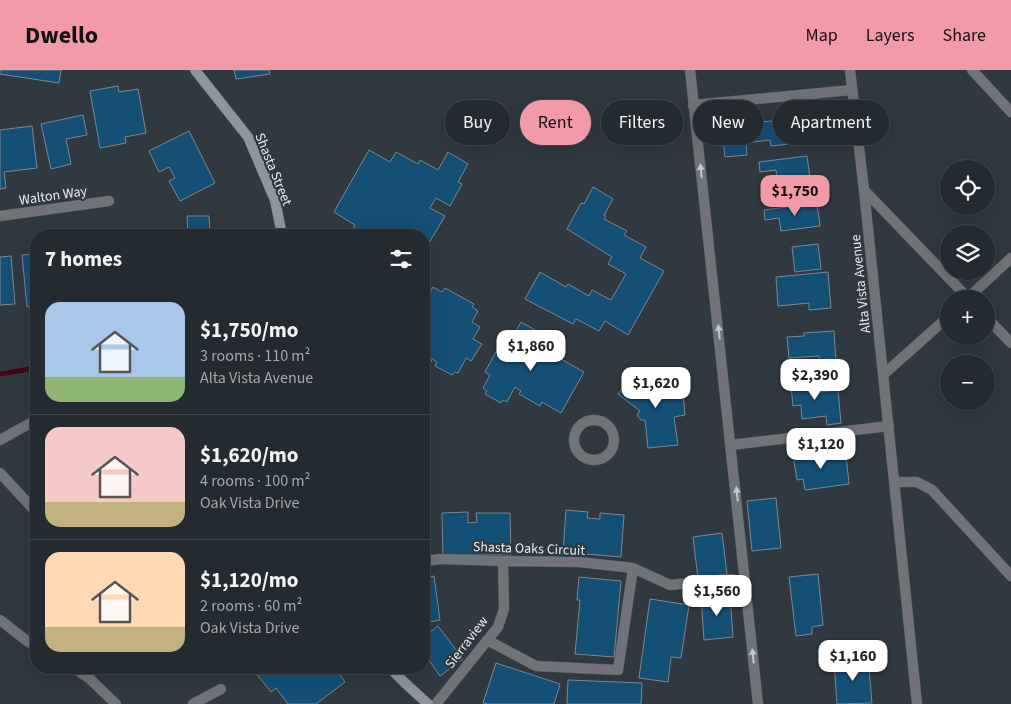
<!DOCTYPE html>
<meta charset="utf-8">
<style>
body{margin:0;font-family:"Source Sans 3",sans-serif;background:#2c3338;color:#f1f3f6;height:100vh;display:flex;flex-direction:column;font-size:19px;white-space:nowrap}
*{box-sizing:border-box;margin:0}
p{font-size:16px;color:#a3a7ab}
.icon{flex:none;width:28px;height:28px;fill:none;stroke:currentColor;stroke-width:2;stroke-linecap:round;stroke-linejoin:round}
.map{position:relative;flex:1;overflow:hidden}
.drawer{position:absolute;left:30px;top:159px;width:400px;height:445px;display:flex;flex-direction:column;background:#242b30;border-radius:20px;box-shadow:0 5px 20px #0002,0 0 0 1px #41474c}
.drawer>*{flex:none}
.top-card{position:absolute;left:445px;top:30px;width:475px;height:45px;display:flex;gap:10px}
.tools{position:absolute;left:940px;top:90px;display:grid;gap:10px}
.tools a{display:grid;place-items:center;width:55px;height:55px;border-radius:50%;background:#242b30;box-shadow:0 5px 20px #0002,0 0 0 1px #41474c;font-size:25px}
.price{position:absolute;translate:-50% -42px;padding:0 11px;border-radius:10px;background:#fff;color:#222;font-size:16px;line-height:32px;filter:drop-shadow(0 1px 2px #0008)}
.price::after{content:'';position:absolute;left:50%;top:30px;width:15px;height:11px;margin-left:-8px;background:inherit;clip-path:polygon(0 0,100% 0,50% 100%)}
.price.active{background:#f39aa9;color:#111}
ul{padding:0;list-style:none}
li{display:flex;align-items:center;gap:15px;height:125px;padding:0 15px}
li+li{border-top:1px solid #41474c}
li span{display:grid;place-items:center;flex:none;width:140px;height:100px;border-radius:15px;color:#555}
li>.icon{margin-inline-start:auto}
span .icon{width:60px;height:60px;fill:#fffc;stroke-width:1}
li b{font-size:21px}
h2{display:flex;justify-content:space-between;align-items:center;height:60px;padding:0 15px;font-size:21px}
.chip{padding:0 18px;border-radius:22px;background:#242b30;box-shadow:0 5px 20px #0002,0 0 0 1px #41474c;font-size:18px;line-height:45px}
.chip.active{background:#f39aa9;color:#111}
header{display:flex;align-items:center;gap:30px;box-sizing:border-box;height:70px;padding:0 25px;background:#f39aa9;color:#111}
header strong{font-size:24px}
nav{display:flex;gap:28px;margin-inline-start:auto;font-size:18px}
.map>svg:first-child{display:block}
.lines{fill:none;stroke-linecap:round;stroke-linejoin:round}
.stream{stroke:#410719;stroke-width:5}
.building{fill:#144f76;stroke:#7d8790}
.lane-casing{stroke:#4d555c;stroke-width:11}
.street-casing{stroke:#4d555c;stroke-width:11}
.secondary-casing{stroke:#4d555c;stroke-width:11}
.lane{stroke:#707478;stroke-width:10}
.street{stroke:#707478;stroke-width:10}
.secondary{stroke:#8e969b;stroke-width:10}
.oneway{fill:#c2c7cb}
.labels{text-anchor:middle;stroke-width:4.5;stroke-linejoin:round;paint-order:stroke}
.street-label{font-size:14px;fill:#e5ebef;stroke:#303940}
</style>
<header>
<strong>Dwello</strong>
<nav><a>Map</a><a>Layers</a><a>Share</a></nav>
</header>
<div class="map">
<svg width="1011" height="634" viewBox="0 0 1011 634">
<rect width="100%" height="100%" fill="#303940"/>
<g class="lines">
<path class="stream" d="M0,304L36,298"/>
</g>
<path class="building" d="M0,0H61L59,13L0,4Z
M234,0H269L270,4L236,9Z
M118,16L119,22L138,19L146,63L125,67L126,73L100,78L90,21Z
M83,45L87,65L66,69L71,94L51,99L41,54Z
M806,47L809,72L771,76L770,70L746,73L747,85L725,87L721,52L743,50L744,54Z
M32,56L37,98L4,102L6,118L0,119V60Z
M189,61L215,113L180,131L169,111L175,108L169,97L159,102L149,81Z
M369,80L390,92L396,82L418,94L420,90L438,100L448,82L468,94L458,112L462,114L450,136L436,128L430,138L445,146L429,173L424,170V165H350L355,155L334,142Z
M807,86L811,115L778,119L776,100L760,102L759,92Z
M593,117L613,129L604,145L606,146L604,149L627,161L624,165L646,177L640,188L664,201L628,265L605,251L599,261L576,249L573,254L525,229L540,202L566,217L568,214L589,226L592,220L611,230L626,204L608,194L612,187L567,159L581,133L584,134Z
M817,133L820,156L781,161L779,148L765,150L764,140Z
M187,146H209L210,161L212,165H188Z
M818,174L821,199L795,202L792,177Z
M36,184V236L27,237L22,185Z
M11,186L15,234L0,235V187Z
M828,202L831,238L809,240V233L778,236L776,207Z
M433,217L442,222L445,218L474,234L472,237L478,241L472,252L480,257L473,269L482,274L471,291L466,288L458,303L455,302L452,305L435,296L437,292L432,289L430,294L424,290V227L426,229Z
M521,252L544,265L538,276L584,302L561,343L542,332L540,336L519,324L521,321L515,317L507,332L503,330L501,333L485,324L487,321L483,318L490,305L485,302L497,280L500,281L505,272L509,274Z
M834,261L836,292L820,293L819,286L789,288L787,267L804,266V263Z
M635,302L657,319L665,309L683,323L685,345L674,347L678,375L648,378L645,350H641L637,345L640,341L618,324Z
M809,304L811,323L838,320L841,353L827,355L826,346L802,349L801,335L793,336L790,306Z
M828,381L829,387L846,385L849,414L805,420L803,409L797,410L793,385Z
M776,428L781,478L752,481L747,431Z
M566,440L588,442L587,448L600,449V443L624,445L621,487L563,482Z
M468,442V453L477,452L476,443H510L511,485H443L442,443Z
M425,444L430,487L424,488V445Z
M722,463L727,504L698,508L693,467Z
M818,504L823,555L812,557V564L796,566L789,507Z
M434,506L440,550L424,553V508Z
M579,507L621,511L614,587L575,584L580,530H577Z
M730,525L733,567L704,570L701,527Z
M650,529L689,535L681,588L671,587L668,612L639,608Z
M438,556L463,589L440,606L424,583V567Z
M868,588L872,633L837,634L834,591Z
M496,593L560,614L554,634H488L483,633Z
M261,598H335L345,612L316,634H288L276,618L271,622L255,602Z
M568,610L642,613L641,634H567Z"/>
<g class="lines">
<g class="lane-casing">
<path id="lane" d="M690,0L758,634
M972,0L1011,42
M574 370a20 20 0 1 1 40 0a20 20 0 1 1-40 0Z
M0,370L36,350
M0,403L36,442
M895,412H917L932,420L1011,506"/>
</g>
<g class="street-casing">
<path id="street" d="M850,0L864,120L917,634
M693,35L852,20
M864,120L969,229
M0,146L109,131
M967,229L1011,188
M986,247L1011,273
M883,305L949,246
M731,375L889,356
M424,491L441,489L503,491L579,492L633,498L670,515L732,509
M0,550L27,571L36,576
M487,570L536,596L618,600L633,498
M74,598L90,609L116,634
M193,634L221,619
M436,634L498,557L504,539L503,491"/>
</g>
<g class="secondary-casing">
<path id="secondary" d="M195,0L248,67L275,130L282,165
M390,598L405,613L428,634"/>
</g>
<use href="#lane" class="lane"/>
<use href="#street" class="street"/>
<use href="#secondary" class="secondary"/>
</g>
<defs><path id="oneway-solid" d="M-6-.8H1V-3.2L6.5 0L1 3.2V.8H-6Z" transform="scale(1.25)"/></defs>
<g class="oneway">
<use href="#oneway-solid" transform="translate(701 101) rotate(-96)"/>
<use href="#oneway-solid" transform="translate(719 262) rotate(-96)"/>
<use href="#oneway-solid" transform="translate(737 424) rotate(-96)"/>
<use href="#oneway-solid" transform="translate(753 586) rotate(-96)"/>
</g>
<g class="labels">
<g class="street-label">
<text transform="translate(274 99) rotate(68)" y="5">Shasta Street</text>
<text transform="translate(53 125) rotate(-8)" y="5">Walton Way</text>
<text transform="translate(860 214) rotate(-96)" y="5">Alta Vista Avenue</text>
<text transform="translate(529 478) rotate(2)" y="5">Shasta Oaks Circuit</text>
<text transform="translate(466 572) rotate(-53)" y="5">Sierraview</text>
</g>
</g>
</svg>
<div class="tools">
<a><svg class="icon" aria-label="locate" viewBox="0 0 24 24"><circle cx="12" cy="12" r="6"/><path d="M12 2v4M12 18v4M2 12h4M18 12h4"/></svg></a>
<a><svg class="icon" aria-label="layers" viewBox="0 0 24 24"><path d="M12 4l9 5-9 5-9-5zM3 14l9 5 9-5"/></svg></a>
<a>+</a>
<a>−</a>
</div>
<b class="price active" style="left:795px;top:147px">$1,750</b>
<b class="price" style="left:531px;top:302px">$1,860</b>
<b class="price" style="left:815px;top:331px">$2,390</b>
<b class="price" style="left:656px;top:339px">$1,620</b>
<b class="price" style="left:821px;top:400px">$1,120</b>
<b class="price" style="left:717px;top:547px">$1,560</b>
<b class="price" style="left:853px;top:612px">$1,160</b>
<div class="top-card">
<a class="chip">Buy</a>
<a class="chip active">Rent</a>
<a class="chip">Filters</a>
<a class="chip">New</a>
<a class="chip">Apartment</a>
</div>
<section class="drawer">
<h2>7 homes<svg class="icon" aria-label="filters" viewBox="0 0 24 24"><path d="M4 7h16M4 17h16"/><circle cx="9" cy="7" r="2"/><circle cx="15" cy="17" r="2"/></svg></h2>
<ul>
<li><span style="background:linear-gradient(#a9c7e8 75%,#8fb573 0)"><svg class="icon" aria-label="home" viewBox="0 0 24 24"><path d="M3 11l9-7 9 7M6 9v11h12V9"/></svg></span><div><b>$1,750/mo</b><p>3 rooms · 110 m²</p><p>Alta Vista Avenue</p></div></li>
<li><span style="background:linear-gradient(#f6c9c9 75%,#c2b280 0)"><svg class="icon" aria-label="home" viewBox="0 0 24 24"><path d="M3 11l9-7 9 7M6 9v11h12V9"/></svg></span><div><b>$1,620/mo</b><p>4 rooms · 100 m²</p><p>Oak Vista Drive</p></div></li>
<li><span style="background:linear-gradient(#ffd9b3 75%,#c2b280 0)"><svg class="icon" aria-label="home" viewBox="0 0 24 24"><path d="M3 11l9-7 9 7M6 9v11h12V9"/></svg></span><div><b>$1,120/mo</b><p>2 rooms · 60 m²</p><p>Oak Vista Drive</p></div></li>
</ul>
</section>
</div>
